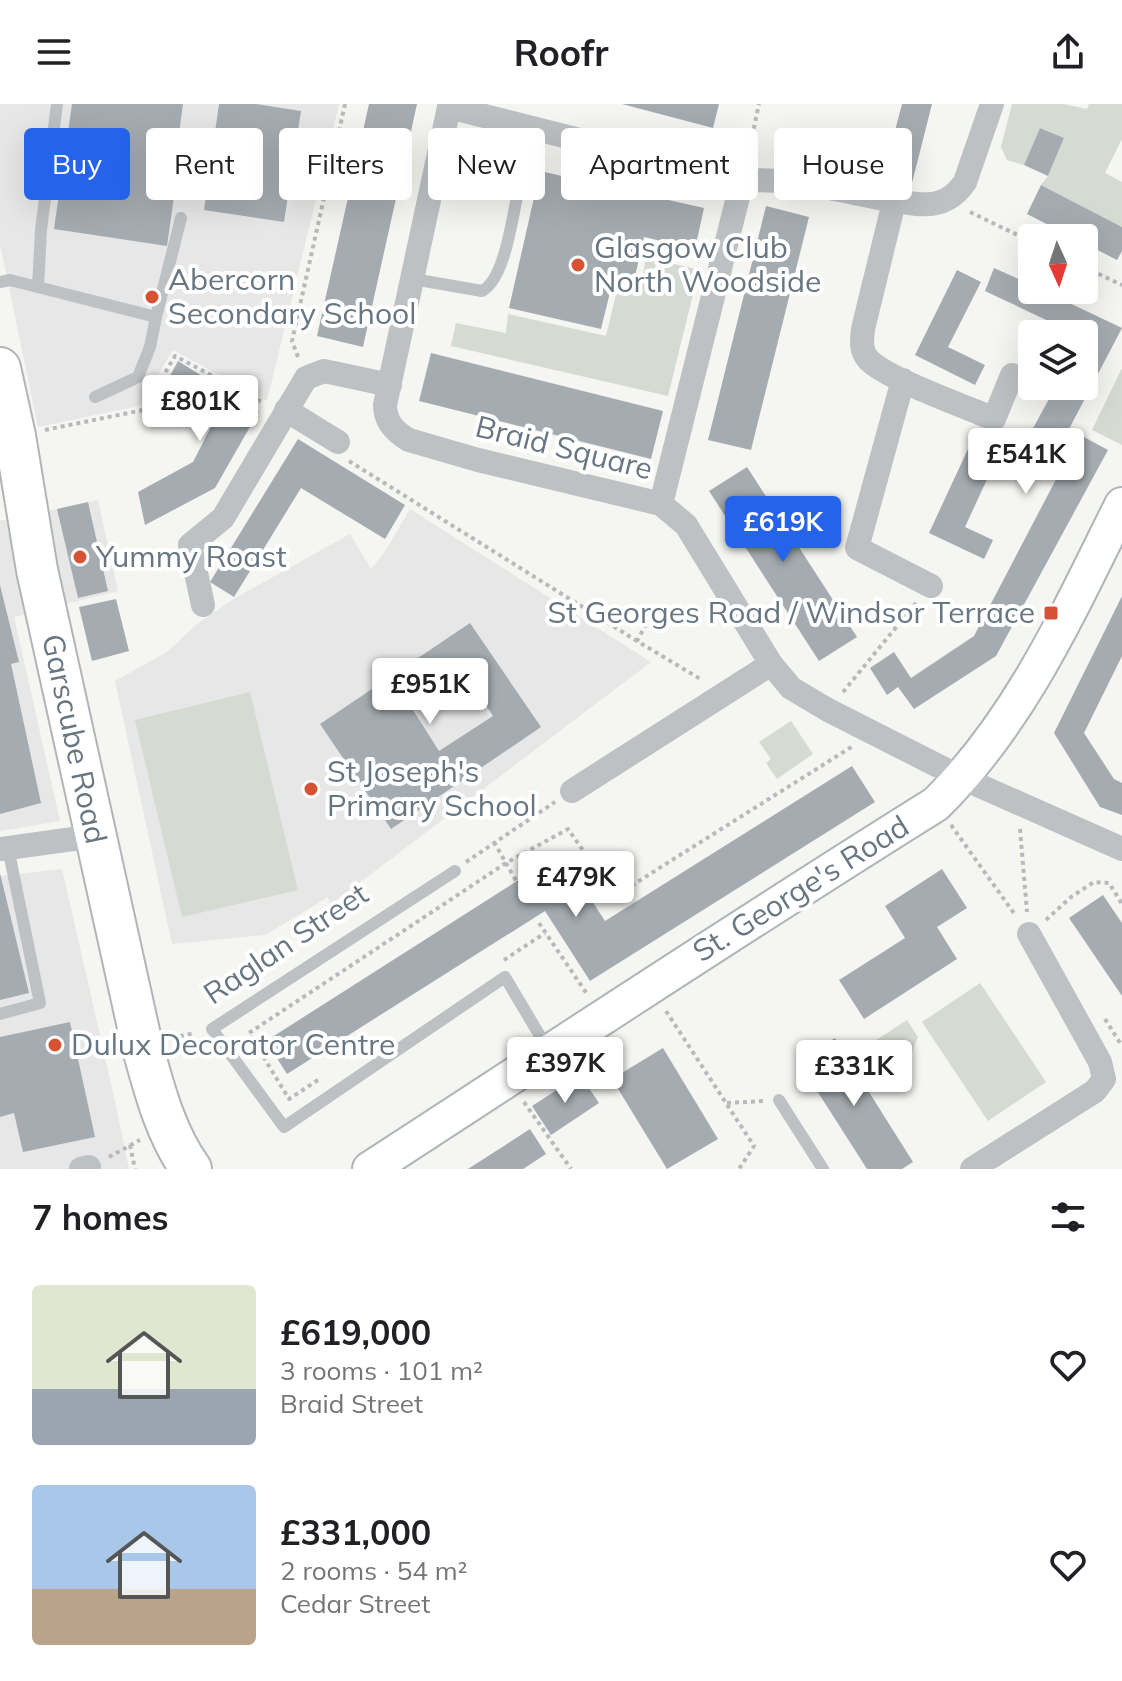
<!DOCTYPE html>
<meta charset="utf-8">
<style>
body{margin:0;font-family:Mulish,sans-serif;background:#f6f6f6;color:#202124;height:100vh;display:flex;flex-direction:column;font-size:30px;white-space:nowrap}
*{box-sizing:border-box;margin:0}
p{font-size:26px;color:#757577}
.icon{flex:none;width:44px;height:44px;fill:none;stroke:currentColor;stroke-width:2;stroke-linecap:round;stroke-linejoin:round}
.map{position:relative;height:1065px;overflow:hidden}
.details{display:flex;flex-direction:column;background:#fff;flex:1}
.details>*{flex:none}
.guide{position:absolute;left:24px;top:24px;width:1074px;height:72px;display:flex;gap:16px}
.needle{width:52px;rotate:177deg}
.controls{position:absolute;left:1018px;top:120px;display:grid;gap:16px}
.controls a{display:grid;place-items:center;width:80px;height:80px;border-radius:8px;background:#fff;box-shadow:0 8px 32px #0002;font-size:40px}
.price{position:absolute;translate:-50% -68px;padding:0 18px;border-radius:8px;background:#fff;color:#222;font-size:26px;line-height:52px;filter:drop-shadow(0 2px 4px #0008)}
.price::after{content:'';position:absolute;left:50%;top:48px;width:24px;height:18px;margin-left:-12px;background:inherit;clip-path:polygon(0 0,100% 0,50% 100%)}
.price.active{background:#2563eb;color:#fff}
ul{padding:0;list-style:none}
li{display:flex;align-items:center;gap:24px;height:200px;padding:0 32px}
li span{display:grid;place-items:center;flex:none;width:224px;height:160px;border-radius:8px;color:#555}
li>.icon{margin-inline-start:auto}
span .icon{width:96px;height:96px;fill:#fffc;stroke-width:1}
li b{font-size:34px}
h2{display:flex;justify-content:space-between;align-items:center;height:96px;padding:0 32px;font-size:34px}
.tag{padding:0 28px;border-radius:8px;background:#fff;box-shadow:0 8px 32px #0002;font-size:28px;line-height:72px}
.tag.active{background:#2563eb;color:#fff}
header{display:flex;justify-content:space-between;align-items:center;height:104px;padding:0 32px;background:#fff;font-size:36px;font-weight:700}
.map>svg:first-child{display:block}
.built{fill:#e6e7e6}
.green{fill:#d5dad2}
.building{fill:#a5acb1;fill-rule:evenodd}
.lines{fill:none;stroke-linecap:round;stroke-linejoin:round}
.secondary-casing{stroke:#afb5b9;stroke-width:38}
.primary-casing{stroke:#b0b5b8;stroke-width:44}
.path{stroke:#b7babc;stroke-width:4;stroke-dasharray:4 4;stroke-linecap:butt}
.lane{stroke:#bdc1c4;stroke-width:12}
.street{stroke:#bdc1c4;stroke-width:24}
.secondary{stroke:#fff;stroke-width:34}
.primary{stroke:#fff;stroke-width:40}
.poi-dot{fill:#d55333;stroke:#fff;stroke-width:3}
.labels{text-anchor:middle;stroke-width:8;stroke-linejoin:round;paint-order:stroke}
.poi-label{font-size:30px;fill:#677681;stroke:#fff;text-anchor:start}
.street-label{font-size:30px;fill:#677681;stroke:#fff}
</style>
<header><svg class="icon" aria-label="menu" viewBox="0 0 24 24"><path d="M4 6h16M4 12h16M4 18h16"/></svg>Roofr<svg class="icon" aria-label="share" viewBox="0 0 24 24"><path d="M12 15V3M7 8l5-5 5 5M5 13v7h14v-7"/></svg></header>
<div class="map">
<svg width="1122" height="1065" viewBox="0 0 1122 1065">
<rect width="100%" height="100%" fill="#f5f5f2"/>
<path class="built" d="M0,0H339L267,297L173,246L139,302L38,323L0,140Z
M98,396L118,487L14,513L60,717L0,727V417Z
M410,405L651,558L330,801L328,793L265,831L172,840L115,577L167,548L197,520L235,494L350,430L371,465L386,446Z
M62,765L113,988L129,1065H0V772Z"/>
<path class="green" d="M1012,0H1063L1087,5L1089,0H1122V35L1105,69L1122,78V123L1041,81L1048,72L1064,34L1040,24L1024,61L1007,56L1001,43Z
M646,153L699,166L668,292L451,242L456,219L506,229L508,210L606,232L617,186L639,191Z
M1122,264V341L1092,326Z
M250,588L298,786L182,813L135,616Z
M791,617L813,650L777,675L766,659L771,655L759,638Z
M980,879L1046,978L988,1017L922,918Z
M907,916L918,933L907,961L876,962L864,944Z"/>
<path class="building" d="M72,0H183L178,37L213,42L219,0H256L301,7L284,118L204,106L211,56L180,51L167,142L54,125Z
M369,0H417L363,243L317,232Z
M622,0H719L713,24Z
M902,0H932L912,79L815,55L822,25L891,42Z
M1040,24L1064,34L1048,72L1024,61Z
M540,67L704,104L695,145L644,133L633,181L613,176L601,225L509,204Z
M1041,81L1122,123V147L1117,156L1084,139V134H1074L1027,110Z
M766,102L809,113L751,346L708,336Z
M994,164L1032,181V186H1042L1122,224L1069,325L1108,346L996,552L914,605L898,583L887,591L870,564L894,548L911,574L974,532L1063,362L1024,341L1056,282H1084V230H1076L985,187Z
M957,166L981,178L948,243L985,261L975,281L915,251Z
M431,249L663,307L651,355L419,297Z
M178,257L259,307L215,384L145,421L138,388L193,358L214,317L163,285Z
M298,335L405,401L385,435L301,384L234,493L210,478Z
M968,345L995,358L965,423L993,436L984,455L929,429Z
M747,363L857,533L819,557L709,387Z
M88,398L108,487L78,494L57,405Z
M0,481L19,558L11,560L41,699L0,710Z
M1122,492V552L1084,629L1114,675L1122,679V711L1100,703L1054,629Z
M116,495L129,547L92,557L79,503Z
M470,519L541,623L391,725L320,620ZM467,572L493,612L439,647L413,606Z
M852,662L875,698L590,877L545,807L287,970L266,937L531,768L544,788L574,769L605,817Z
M942,765L967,804L937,823L957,855L864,915L839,876L905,834L885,802Z
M0,769L29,889L0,896Z
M1103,791L1122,819V892L1069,814Z
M70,918L95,1033L23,1048L14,1009L0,1013V933Z
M835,934L913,1058L902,1065H867L798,957Z
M663,944L718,1035L667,1065L612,975Z
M580,971L599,999L551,1031L532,1002Z
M530,1025L546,1050L523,1065H468Z"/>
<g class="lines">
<g class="secondary-casing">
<path id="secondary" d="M370,1065C558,943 745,819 936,700C1021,616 1069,507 1122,401"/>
</g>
<g class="primary-casing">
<path id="primary" d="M0,264L15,332L37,466L142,941C154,984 165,1029 191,1065"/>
</g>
<path class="path" d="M747,56L759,0
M970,108L1032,138
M1084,163L1122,181
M298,253L292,237L345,0
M45,326L143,306L175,252L264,299
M349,357L637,537
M650,513L637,537L702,576
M843,588L916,499
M951,721L1016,812
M1020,725L1027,808
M494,738L519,782
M466,758L555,698
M1046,816L1071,793L1094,778L1109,779L1122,800
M539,819L587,890
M504,856L545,829
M666,907L754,1042L739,1065
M1105,915L1122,942
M172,934L195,929
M318,976L289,995L249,929L506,759L568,725L615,792L853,642
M524,998L571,1065
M727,999L765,997
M130,1041L135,1065
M109,1053L140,1036"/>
<path class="lane" d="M413,175L482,187C505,175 512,114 518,88
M0,178L10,176L156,213L150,243L138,273L95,293
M38,183L41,126L57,0
M156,213L181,114
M455,767L212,925L284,1023L505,873L549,947
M0,910L40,899L8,744
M779,996L823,1065"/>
<path class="street" d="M449,3L742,77L661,400L478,356L409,336C395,328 385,318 385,301Z
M742,77C802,72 857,93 917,100C938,102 953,96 965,78L992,0
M894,98L863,225C862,236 860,246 868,255C884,274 967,303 994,315L1012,271
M903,276L857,444L931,482
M286,306L338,338
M661,400L686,421L771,560L791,584L828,606L962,674L1122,745
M203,501L190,441L223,414L306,274L324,267L390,281
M572,687L771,560
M0,745L95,732
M81,1065L89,1063
M972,1065L1095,987L1104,975L1100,958L1029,830"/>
<use href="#secondary" class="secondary"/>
<use href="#primary" class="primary"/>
</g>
<g class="poi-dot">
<circle cx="578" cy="161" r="8"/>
<circle cx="152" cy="193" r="8"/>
<circle cx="80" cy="453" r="8"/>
<rect x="1043" y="501" width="16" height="16" rx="4"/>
<circle cx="311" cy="685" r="8"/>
<circle cx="55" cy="941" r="8"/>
</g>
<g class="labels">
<g class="poi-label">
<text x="594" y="154">Glasgow Club<tspan x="594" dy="34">North Woodside</tspan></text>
<text x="168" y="186">Abercorn<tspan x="168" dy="34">Secondary School</tspan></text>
<text x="96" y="463">Yummy Roast</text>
<text x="1035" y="519" text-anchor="end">St Georges Road / Windsor Terrace</text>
<text x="327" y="678">St Joseph's<tspan x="327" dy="34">Primary School</tspan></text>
<text x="71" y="951">Dulux Decorator Centre</text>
</g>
<g class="street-label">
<text transform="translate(564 344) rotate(14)" y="10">Braid Square</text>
<text transform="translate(74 635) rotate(78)" y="10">Garscube Road</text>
<text transform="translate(801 785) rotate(-32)" y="10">St. George's Road</text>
<text transform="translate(286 840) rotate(-34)" y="10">Raglan Street</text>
</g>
</g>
</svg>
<div class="controls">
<a><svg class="needle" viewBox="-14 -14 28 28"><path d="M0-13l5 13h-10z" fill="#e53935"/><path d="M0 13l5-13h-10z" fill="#757577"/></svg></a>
<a><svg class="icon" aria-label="layers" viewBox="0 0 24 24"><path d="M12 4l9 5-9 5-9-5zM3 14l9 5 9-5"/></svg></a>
</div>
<b class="price" style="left:200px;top:339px">£801K</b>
<b class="price" style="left:1026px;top:392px">£541K</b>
<b class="price active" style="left:783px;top:460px">£619K</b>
<b class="price" style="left:430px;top:622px">£951K</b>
<b class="price" style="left:576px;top:815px">£479K</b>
<b class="price" style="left:565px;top:1001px">£397K</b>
<b class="price" style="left:854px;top:1004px">£331K</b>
<div class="guide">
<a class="tag active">Buy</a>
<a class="tag">Rent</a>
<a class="tag">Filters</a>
<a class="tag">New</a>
<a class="tag">Apartment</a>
<a class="tag">House</a>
</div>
</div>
<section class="details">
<h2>7 homes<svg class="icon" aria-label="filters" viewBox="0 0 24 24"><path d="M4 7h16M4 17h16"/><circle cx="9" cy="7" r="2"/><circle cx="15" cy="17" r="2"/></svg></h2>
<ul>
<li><span style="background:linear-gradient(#dfe7d0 65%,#9aa5b1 0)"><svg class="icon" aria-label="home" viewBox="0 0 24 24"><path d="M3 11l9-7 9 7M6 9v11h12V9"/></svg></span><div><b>£619,000</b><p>3 rooms · 101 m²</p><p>Braid Street</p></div><svg class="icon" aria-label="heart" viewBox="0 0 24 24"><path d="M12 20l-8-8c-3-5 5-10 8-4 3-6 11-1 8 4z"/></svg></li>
<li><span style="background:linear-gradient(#a9c7e8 65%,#b9a48a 0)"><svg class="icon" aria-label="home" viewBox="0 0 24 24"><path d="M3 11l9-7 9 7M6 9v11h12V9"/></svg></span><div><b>£331,000</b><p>2 rooms · 54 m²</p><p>Cedar Street</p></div><svg class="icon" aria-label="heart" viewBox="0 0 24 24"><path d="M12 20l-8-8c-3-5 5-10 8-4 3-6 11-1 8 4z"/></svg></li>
</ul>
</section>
